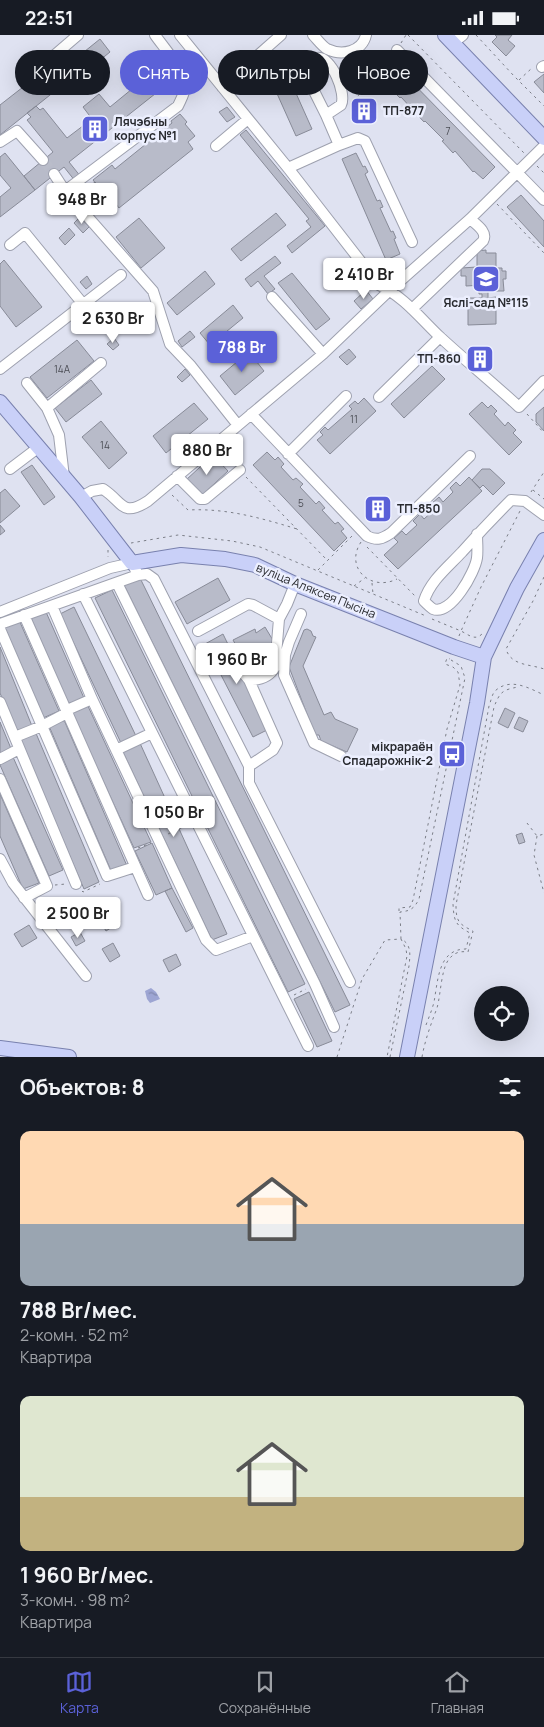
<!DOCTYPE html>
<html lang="ru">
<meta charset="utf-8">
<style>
body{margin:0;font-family:Manrope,sans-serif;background:#20242c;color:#f1f3f6;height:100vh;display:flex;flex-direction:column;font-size:19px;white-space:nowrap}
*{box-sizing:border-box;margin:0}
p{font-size:16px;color:#9ea1a6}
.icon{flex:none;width:28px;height:28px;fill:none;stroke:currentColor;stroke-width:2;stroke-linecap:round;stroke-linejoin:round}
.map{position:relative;height:1022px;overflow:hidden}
.drawer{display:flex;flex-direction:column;background:#171b24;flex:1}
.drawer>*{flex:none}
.guide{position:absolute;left:15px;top:15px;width:515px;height:45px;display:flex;gap:10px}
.buttons{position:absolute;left:474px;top:951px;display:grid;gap:10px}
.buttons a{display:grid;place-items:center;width:55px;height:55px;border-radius:50%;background:#171b24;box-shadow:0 5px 20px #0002;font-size:25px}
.price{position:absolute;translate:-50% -42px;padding:0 11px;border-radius:5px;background:#fff;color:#222;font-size:16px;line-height:32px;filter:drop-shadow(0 1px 2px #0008)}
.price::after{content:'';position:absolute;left:50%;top:30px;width:15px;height:11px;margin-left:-8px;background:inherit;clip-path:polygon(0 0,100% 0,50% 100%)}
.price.active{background:#5b61d8;color:#fff}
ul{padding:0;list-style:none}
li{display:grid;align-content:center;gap:10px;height:265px;padding:0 20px}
li span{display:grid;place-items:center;height:155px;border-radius:10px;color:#555}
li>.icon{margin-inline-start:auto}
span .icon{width:90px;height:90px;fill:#fffc;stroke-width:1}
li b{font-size:21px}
h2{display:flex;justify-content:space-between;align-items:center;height:60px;padding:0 20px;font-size:21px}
.chip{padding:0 18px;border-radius:22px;background:#171b24;box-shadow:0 5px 20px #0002;font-size:18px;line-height:45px}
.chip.active{background:#5b61d8;color:#fff}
.status{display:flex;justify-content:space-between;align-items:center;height:35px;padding:0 25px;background:#171b24;direction:ltr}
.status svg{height:14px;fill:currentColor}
.dock{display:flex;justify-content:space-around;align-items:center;height:70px;border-top:1px solid #363941;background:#171b24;font-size:14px;color:#9ea1a6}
.dock a{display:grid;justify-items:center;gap:2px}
.dock .active{color:#5b61d8}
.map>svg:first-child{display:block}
.water{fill:url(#water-ripples)}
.building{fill:#b8bbc9;stroke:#888b98}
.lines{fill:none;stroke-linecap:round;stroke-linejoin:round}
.minor-tunnel{stroke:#babdca;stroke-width:10;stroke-dasharray:10 5;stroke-linecap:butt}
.minor-casing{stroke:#9ea1af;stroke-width:12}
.major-casing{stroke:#7981ae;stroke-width:16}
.path{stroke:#7b7e87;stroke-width:1;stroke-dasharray:2.5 4;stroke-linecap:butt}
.minor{stroke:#fff;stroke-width:10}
.major{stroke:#c9d0f8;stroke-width:14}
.labels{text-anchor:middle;stroke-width:5;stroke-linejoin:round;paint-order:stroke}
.number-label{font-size:10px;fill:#4c4e56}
.poi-label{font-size:12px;font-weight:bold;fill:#282a2f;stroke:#eceffe;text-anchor:start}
.street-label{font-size:12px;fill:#282a2f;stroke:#eceffe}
</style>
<div class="status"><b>22:51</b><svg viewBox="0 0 49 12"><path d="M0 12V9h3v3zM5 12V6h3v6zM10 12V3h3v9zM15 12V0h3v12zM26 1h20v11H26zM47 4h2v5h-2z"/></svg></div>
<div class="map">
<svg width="544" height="1022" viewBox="0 0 544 1022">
<defs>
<pattern id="water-ripples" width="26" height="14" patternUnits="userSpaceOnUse" patternTransform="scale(1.25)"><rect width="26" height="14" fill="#9da5d3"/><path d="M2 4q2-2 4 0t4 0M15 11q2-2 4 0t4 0" fill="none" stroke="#8087ac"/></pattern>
</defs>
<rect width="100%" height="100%" fill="#dfe2f1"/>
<path class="water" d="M151,953L156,957L160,964L150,968L147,964L145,956Z"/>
<path class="building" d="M495,0H512L508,5L515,11L506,21L492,7L497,2Z
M100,4L110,17L58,59L48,46Z
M137,18L153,38L138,49L123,29Z
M282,27L312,94L296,101L266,34Z
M397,32L495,132L483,144L474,136L473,137L455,116L453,118L442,106L444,105L425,86L424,87L401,62L400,63L390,53L392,52L384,44Z
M154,36L165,51L69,127L89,152L95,147L99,152L87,161L64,132L35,155L24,141L53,117L27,85L31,82L27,78L36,71L40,75L43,73L67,103L92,84L83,72L99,59L110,72Z
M41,38L55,56L0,100V70Z
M544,39V58L534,47Z
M365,68L371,80L362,84L357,72Z
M227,72L235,82L227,87L219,77Z
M180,79L187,87L185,89L195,101L188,107L193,114L119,173L103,152L101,155L93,145L112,130L115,134L172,88L171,86Z
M246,95L325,191L292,218L287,211L311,192L306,186L309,184L240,100Z
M5,118L35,155L0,182V162L11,153L0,140V122Z
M356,118L363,132L365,131L368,137L365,139L377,166L380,165L383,172L380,173L391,197L393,196L396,203L394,204L400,219L386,225L342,124Z
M521,160L544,186V212L507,172Z
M276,178L286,190L241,226L231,214Z
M80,182L89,192L83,198L74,188Z
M139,183L165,213L141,233L116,202Z
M69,193L75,200L65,210L59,203Z
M486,215V218H496V233H502V236H506V244H503L504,256H488V263L496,262V289L468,290V263H482V259H479V256H483V250L466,251V241H461V233L477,232V216Z
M275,221L281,228L264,241L275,254L268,259L258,246L251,252L245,244Z
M4,225L42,272L16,292L0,271V229Z
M205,236L215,249L177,280L167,268Z
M292,238L330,284L316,295L278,248Z
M87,241L92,249L86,254L80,247Z
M366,255L373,264L361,274L354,266Z
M233,270L243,283L210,310L200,298Z
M190,296L195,302L182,312L178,306Z
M114,303L119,310L113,315L107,309Z
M77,305L94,326L47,363L30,342Z
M349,314L356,322L347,330L339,322Z
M249,317L264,336L235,360L220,341Z
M481,319L485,324L480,329L475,324Z
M432,331L445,344L404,383L391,369Z
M185,334L190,340L182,347L177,342Z
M91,345L102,359L66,387L55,373Z
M364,363L376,376L330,419L317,405L323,400L320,397L325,392L328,395L352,374L349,371L355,366L358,369Z
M482,367L488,373L491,370L497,376L494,379L505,391L508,387L516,395L513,398L522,407L509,420L469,379Z
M194,368L208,384L166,418L153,401Z
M544,372V396L536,387V379Z
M101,386L127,418L109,434L82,402Z
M267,417L275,425L278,422L284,429L281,432L293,445L296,443L303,449L300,452L316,469L319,466L325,473L322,475L335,489L338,487L344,494L341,496L347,503L334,516L253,430Z
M213,420L228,436L201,461L186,445Z
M32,430L55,462L44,470L21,437Z
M482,434H490L505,448L493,460L483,450L480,453L472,445Z
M469,442L482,456L398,534L384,520L398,507L394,503L402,496L406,500L417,490L413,486L420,479L424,484L435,474L431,469L439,462L443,467L453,457L450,453L456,447L460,451Z
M5,454L20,471L0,488V458Z
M382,463L390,472L376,485L367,476Z
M0,490L5,496L0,500Z
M140,543L350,970L335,977L124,550Z
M218,543L230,565L187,589L175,567Z
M112,555L305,949L288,957L95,563Z
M74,572L136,701L121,708L60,579Z
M46,577L84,663L69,670L31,583Z
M19,585L59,676L43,683L3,593Z
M265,592L274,607L272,628L252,639L233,605L255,594L256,598Z
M307,594L311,596L313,601L316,602L303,631L324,680L331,677L335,684L358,694L347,717L321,706L319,700H315L289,632L304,595Z
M223,599L269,694L253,702L205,609Z
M0,612L32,691L16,697L0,658Z
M87,669L151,807L134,813L71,676Z
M505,673L515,678L508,693L498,688Z
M519,682L528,686L523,697L514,693Z
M64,685L127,831L112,838L49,691Z
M0,687L12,716L0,720Z
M35,696L99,847L84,854L19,702Z
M139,706L227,899L212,905L122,715Z
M13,722L63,835L49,841L0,730V728Z
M0,759L39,848L23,854L0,801Z
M522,798L525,807L519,809L516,800Z
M152,808L172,853L156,860L135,816Z
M172,853L193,893L186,897L165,856Z
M112,875L120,887L106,896L99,884Z
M29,890L37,903L22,912L14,899Z
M80,897L85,906L76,911L71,902Z
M113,908L120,921L110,927L102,914Z
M176,919L181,930L169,937L163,925Z
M309,957L332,1006L317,1012L294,964Z"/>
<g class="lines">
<path class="minor-tunnel" d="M43,125L54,139"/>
<g class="minor-casing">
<path id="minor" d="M180,0L288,133L379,250C403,261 421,284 440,302C466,326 493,348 519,372L544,346
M313,0C317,4 322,11 327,14C342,21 362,17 366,0
M453,8L463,0
M397,15L544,165
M50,24L78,0
M542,32L544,31
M222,52L281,0
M0,107L17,96L43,125
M339,110L358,103L365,106L412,207
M216,111L248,84
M288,133L339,110L326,80L305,38L304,31C308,28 311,24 317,23C331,20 347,59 341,70L326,80
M54,139L65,156L153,256L170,309L191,331L237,389
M65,156L178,71C180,66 185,58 185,52C185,36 164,13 155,0
M10,210L25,198L83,269
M272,262L323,319
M412,274L483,206C488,197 477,190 470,184
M0,334L121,240
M27,348L47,373L59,400L64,442
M379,362L440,302
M47,373L101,328
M251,379L367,501C377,506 382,504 391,498L470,421
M288,419L346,361
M10,434L39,412
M177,441L200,464H205L240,435
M81,462L92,456L103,454C123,467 122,483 148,466L323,319L390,255L470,184L544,111
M477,499C477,507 478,515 477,523C475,537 451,581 433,574C430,572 426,568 424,566C430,546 448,532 462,517C478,499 494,482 511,465L525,466L544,480
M138,540L147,539L154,544L249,731V748L350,947
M117,548L315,949L334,992
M83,559L308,1011
M52,571L92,664L206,905L216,915L253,901
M0,577L110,533L132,528L138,540L0,589
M301,579L289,607L285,620L284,640L314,708L341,721
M24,580L148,860
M0,594L107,841L135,832
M198,596L248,569L253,570L279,584
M233,614L244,639L249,645C260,645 270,641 275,632L279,584L287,569L295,549
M0,667L76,849
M15,702L42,691L65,679L67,675L92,664
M116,715L152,698
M0,724L19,714
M249,731L273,715L277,708L249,645
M0,744L47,851L24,863
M0,824L13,848L86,941"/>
</g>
<g class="major-casing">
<path id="major" d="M445,0L544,103
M0,367L81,462L132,528L181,520L225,524L255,530L295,549L454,612L484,622
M0,1013L69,1022
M407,1022L477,668L484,622L517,553L544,505"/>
</g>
<path class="path" d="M408,0L524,118
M476,0L514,41L544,71
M401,8L406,0
M519,45L532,33
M353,65L361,58L390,23
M537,131L544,138
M497,169L544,218
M527,379L544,398
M222,416L233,428
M246,442L327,525
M533,455L544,464
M531,457L544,437
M172,460L188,475C226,473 261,483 297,494
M361,507C344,533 371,557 397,544
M131,508L178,500L232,506L260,512L426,581
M367,512L415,561
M108,515V522
M318,535L352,501
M544,542L533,566L506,614C511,631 530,629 544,634
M372,548L373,559
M354,551L365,543
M432,584L461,596L481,552L520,476
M459,601L461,596C469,600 475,606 482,599
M527,788L537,801L544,799
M168,799L187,790
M537,801L534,820L544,858
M138,813L151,808
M55,850L66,849
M82,856L83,857L100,849
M399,876V873L410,872L413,865L447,694L460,650L458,637L453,632L445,629L447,623L450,624
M294,960L306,954
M426,990C429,982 432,975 434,967C438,946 438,914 466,914L470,898C455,890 454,886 453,869L489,671C491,666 492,659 495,656C510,642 529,653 544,660
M337,1022L362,944L385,905L401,904L406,914L407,921L387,1022
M390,1022L409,931C410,921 412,909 401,904L400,877C410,876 414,874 419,864L465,643L461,631L451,625V622
M422,1022C425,1005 431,989 437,973C441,959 441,932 450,923C455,917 461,916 468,917L473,896C459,889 456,887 456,870L494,672C500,657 502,655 518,652"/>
<use href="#minor" class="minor"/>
<use href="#major" class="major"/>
</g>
<defs>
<g id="building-square" transform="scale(1.4375)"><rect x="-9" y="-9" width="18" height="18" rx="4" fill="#5b61d8" stroke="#eceffe"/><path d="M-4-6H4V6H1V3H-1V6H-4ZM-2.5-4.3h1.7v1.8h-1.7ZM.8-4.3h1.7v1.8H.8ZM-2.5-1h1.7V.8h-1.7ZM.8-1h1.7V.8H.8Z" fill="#fff"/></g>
<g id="school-square" transform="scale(1.4375)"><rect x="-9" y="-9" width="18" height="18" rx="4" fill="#5b61d8" stroke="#eceffe"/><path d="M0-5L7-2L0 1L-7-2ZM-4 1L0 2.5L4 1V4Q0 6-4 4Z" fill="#fff"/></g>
<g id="bus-square" transform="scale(1.4375)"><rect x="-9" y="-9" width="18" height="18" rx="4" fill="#5b61d8" stroke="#eceffe"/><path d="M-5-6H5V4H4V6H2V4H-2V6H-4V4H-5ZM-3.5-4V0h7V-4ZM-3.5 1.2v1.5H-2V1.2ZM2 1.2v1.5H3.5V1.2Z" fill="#fff"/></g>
</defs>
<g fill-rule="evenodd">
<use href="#building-square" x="364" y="76"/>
<use href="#building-square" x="95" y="94"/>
<use href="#school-square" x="486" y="244"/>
<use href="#building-square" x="480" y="324"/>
<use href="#building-square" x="378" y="474"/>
<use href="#bus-square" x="452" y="719"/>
</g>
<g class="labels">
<g class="number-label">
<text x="448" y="100">7</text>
<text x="62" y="338">14А</text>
<text x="354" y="388">11</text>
<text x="105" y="414">14</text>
<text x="301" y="472">5</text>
</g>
<g class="poi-label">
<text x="383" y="80">ТП-877</text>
<text x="114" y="91">Лячэбны<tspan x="114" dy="14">корпус №1</tspan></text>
<text x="486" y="272" text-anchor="middle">Яслі-сад №115</text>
<text x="461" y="328" text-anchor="end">ТП-860</text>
<text x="397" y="478">ТП-850</text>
<text x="433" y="716" text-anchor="end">мікрараён<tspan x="433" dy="14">Спадарожнік-2</tspan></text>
</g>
<g class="street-label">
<text transform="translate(316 556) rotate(22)" y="4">вуліца Аляксея Пысіна</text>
</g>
</g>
</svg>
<div class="buttons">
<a><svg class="icon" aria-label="locate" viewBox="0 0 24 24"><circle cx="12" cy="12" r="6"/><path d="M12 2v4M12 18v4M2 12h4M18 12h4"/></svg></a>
</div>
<b class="price" style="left:82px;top:190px">948 Br</b>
<b class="price" style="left:364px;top:265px">2 410 Br</b>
<b class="price" style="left:113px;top:309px">2 630 Br</b>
<b class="price active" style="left:242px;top:338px">788 Br</b>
<b class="price" style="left:207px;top:441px">880 Br</b>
<b class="price" style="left:237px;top:650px">1 960 Br</b>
<b class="price" style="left:174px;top:803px">1 050 Br</b>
<b class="price" style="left:78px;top:904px">2 500 Br</b>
<div class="guide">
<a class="chip">Купить</a>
<a class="chip active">Снять</a>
<a class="chip">Фильтры</a>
<a class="chip">Новое</a>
</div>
</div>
<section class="drawer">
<h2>Объектов: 8<svg class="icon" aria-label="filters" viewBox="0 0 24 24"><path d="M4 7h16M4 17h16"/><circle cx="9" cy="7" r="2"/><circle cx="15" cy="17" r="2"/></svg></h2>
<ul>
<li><span style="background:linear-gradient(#ffd9b3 60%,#9aa5b1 0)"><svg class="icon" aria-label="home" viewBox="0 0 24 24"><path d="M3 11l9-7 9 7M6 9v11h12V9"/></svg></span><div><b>788 Br/мес.</b><p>2-комн. · 52 m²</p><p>Квартира</p></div></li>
<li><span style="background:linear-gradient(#dfe7d0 65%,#c2b280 0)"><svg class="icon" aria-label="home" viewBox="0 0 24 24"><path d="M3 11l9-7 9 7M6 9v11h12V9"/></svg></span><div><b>1 960 Br/мес.</b><p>3-комн. · 98 m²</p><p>Квартира</p></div></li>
</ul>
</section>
<nav class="dock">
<a class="active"><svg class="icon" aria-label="map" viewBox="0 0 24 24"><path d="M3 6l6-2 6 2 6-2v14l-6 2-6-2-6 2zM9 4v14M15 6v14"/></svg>Карта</a>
<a><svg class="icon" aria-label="saved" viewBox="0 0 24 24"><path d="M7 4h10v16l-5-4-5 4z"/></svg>Сохранённые</a>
<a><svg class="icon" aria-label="home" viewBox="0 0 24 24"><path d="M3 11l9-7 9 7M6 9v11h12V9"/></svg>Главная</a>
</nav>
